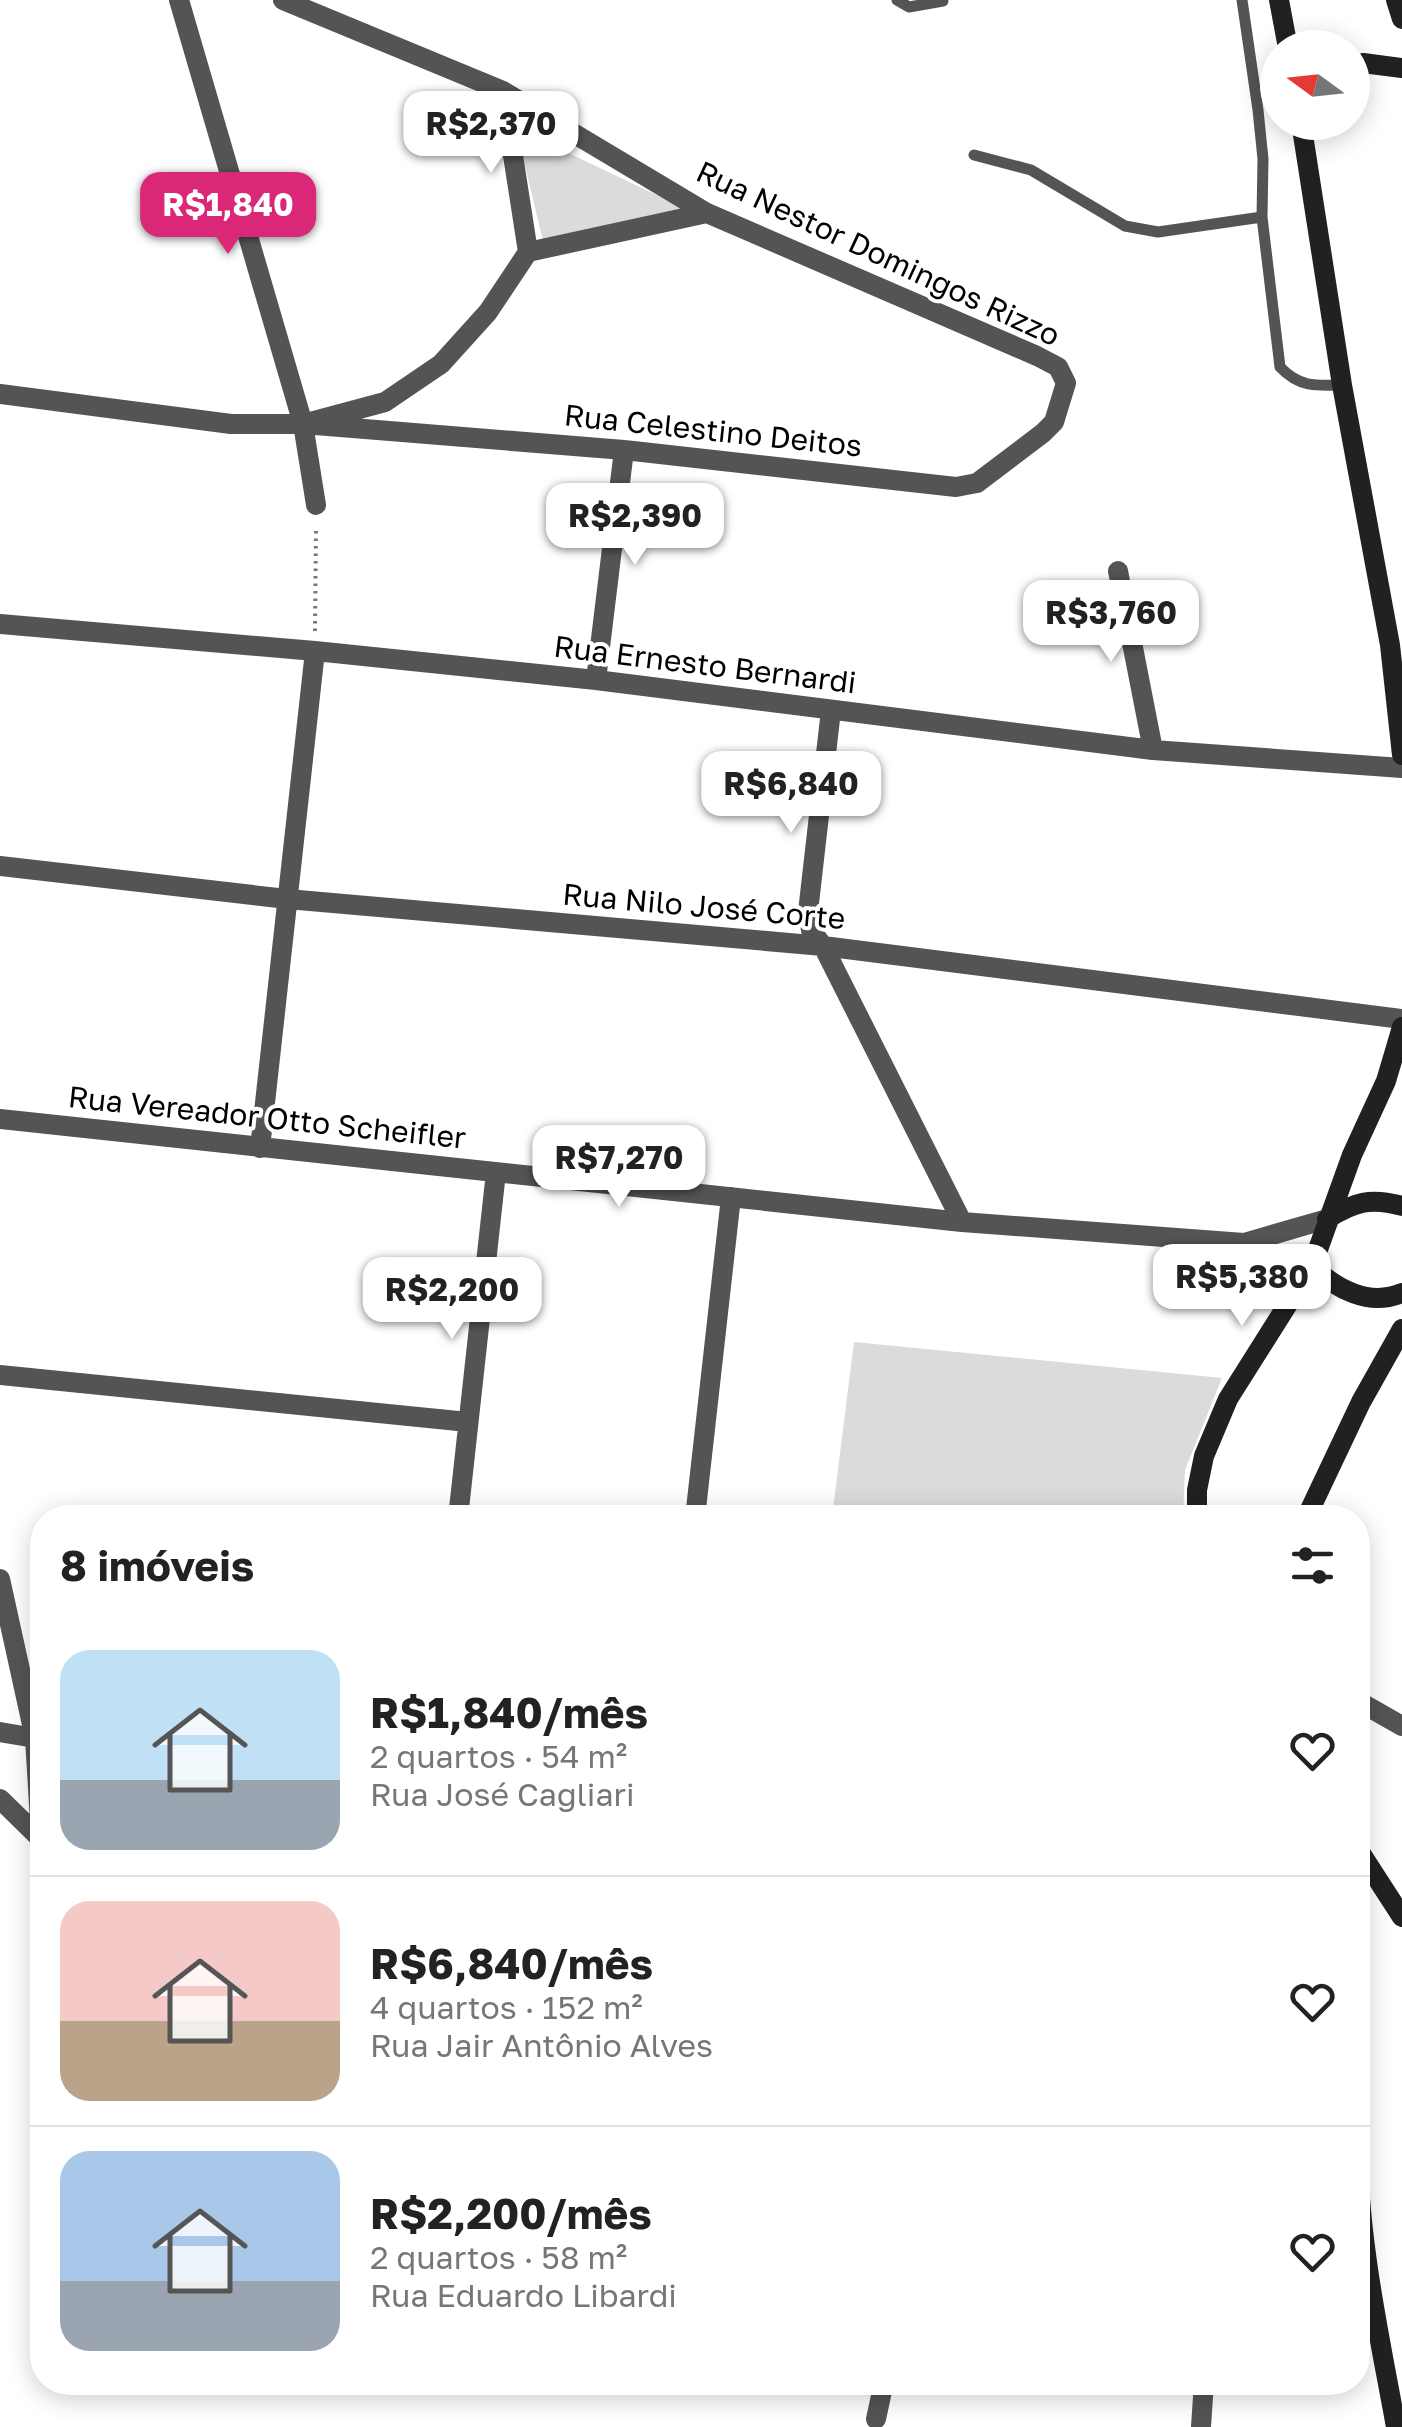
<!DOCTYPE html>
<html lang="pt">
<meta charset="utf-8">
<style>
body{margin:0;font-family:"Golos Text",sans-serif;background:#f2f2f2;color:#222;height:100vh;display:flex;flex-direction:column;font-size:38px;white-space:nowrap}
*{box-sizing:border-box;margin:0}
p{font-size:32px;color:#767676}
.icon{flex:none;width:55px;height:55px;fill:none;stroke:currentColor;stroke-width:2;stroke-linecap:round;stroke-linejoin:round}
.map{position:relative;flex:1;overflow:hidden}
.panel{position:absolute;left:30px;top:1505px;width:1340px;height:890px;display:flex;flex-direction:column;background:#fff;border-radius:40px;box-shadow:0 5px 25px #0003}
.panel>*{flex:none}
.needle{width:65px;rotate:285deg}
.buttons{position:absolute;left:1260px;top:30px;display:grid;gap:20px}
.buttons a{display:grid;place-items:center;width:110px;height:110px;border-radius:50%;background:#fff;box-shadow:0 5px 25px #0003;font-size:50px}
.price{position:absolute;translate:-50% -85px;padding:0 22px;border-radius:20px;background:#fff;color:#222;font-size:32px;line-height:65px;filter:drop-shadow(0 2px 5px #0008)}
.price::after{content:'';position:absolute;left:50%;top:60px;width:30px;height:22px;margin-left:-15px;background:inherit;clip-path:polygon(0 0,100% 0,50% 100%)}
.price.active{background:#db2777;color:#fff}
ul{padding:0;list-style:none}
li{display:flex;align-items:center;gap:30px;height:250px;padding:0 30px}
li+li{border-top:2px solid #e0e0e0}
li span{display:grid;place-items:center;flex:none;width:280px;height:200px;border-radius:30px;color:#555}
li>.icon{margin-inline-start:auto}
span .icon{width:120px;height:120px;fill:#fffc;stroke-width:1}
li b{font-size:42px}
h2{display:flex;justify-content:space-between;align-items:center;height:120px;padding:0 30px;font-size:42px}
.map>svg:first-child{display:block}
.green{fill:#dbdbdb}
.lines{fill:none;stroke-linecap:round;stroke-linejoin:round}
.path{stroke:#767676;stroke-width:4;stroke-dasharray:2.5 5;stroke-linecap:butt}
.lane{stroke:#545454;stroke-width:11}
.street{stroke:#545454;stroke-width:20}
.secondary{stroke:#212121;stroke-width:20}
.labels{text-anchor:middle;stroke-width:8;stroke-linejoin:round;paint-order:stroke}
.street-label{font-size:30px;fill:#000;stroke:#fff}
</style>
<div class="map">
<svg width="1402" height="2427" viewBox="0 0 1402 2427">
<rect width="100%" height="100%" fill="#fff"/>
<path class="green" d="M516,128L686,209L543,241Z
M854,1342L1222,1378L1185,1470L1183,1517H832Z"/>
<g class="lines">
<path class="path" d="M315,631L316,526"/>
<path class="lane" d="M897,0L909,7L943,1
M1242,0L1258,110L1263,159L1262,217L1280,367C1299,387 1315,386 1342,385
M974,155L1031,170L1125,226L1158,232L1262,217"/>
<path class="street" d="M179,0L303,424L316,505
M283,0L503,91L707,213L1037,356L1058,367L1066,383L1054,422L1043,433L977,483L956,487L624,450L303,424
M503,91L528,252
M0,394L231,424H303L385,402L441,364L488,312L528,252L707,213
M1118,571L1153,750
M0,624L315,651L596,680L1153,750L1402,768
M596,680L624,450
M831,710L808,912L811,930L823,946L962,1222
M0,866L287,899L823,946L1402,1019
M0,1119L962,1222L1244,1243L1312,1266
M260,1148L315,651
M1244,1243L1327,1219
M0,1375L468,1422
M458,1518L496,1172
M695,1518L731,1197
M0,1579L35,1738L0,1732
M1358,1701L1402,1726
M35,1738L41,1838
M0,1799L42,1840
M876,2419L884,2382
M1201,2427L1204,2382"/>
<path class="secondary" d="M1279,0L1288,48
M1396,0L1402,19
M1352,65L1363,63L1402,68
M1301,122L1342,385L1390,645L1402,755
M1327,1219C1354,1202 1371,1197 1402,1206
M1312,1266C1336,1289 1369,1307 1402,1293
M1197,1518V1490L1204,1456L1228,1399L1312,1266L1352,1155L1386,1081L1402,1027
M1306,1518L1361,1402L1402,1329
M1358,1849L1402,1917
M1358,2159C1360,2248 1380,2339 1396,2427"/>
</g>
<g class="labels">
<g class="street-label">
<text transform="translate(878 254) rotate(25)" y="10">Rua Nestor Domingos Rizzo</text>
<text transform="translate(713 431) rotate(6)" y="10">Rua Celestino Deitos</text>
<text transform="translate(705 665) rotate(7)" y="10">Rua Ernesto Bernardi</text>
<text transform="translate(704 907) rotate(5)" y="10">Rua Nilo José Corte</text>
<text transform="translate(267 1118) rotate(6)" y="10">Rua Vereador Otto Scheifler</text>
</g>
</g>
</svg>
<div class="buttons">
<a><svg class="needle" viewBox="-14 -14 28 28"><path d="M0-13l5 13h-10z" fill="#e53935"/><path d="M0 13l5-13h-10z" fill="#767676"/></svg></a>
</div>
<b class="price" style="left:491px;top:176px">R$2,370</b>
<b class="price active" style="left:228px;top:257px">R$1,840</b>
<b class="price" style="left:635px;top:568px">R$2,390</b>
<b class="price" style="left:1111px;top:665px">R$3,760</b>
<b class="price" style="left:791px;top:836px">R$6,840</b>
<b class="price" style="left:619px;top:1210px">R$7,270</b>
<b class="price" style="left:1242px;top:1329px">R$5,380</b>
<b class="price" style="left:452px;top:1342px">R$2,200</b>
<section class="panel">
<h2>8 imóveis<svg class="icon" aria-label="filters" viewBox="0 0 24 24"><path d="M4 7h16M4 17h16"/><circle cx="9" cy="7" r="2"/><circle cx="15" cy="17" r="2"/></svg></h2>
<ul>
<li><span style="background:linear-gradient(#bfe0f5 65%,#9aa5b1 0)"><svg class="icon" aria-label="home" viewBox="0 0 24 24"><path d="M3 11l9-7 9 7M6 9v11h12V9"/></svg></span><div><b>R$1,840/mês</b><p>2 quartos · 54 m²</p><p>Rua José Cagliari</p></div><svg class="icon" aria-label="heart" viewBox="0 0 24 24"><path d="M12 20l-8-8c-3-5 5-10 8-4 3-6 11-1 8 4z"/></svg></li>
<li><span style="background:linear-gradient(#f6c9c9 60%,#b9a48a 0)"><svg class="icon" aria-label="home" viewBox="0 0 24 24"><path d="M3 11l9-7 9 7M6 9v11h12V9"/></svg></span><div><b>R$6,840/mês</b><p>4 quartos · 152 m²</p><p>Rua Jair Antônio Alves</p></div><svg class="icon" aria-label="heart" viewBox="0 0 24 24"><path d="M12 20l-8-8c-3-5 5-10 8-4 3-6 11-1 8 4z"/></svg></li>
<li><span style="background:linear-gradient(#a9c7e8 65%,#9aa5b1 0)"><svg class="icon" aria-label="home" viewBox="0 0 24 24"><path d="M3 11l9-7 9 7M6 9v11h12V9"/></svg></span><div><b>R$2,200/mês</b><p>2 quartos · 58 m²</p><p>Rua Eduardo Libardi</p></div><svg class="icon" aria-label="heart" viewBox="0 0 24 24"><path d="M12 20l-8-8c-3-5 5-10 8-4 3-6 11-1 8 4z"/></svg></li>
</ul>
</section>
</div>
